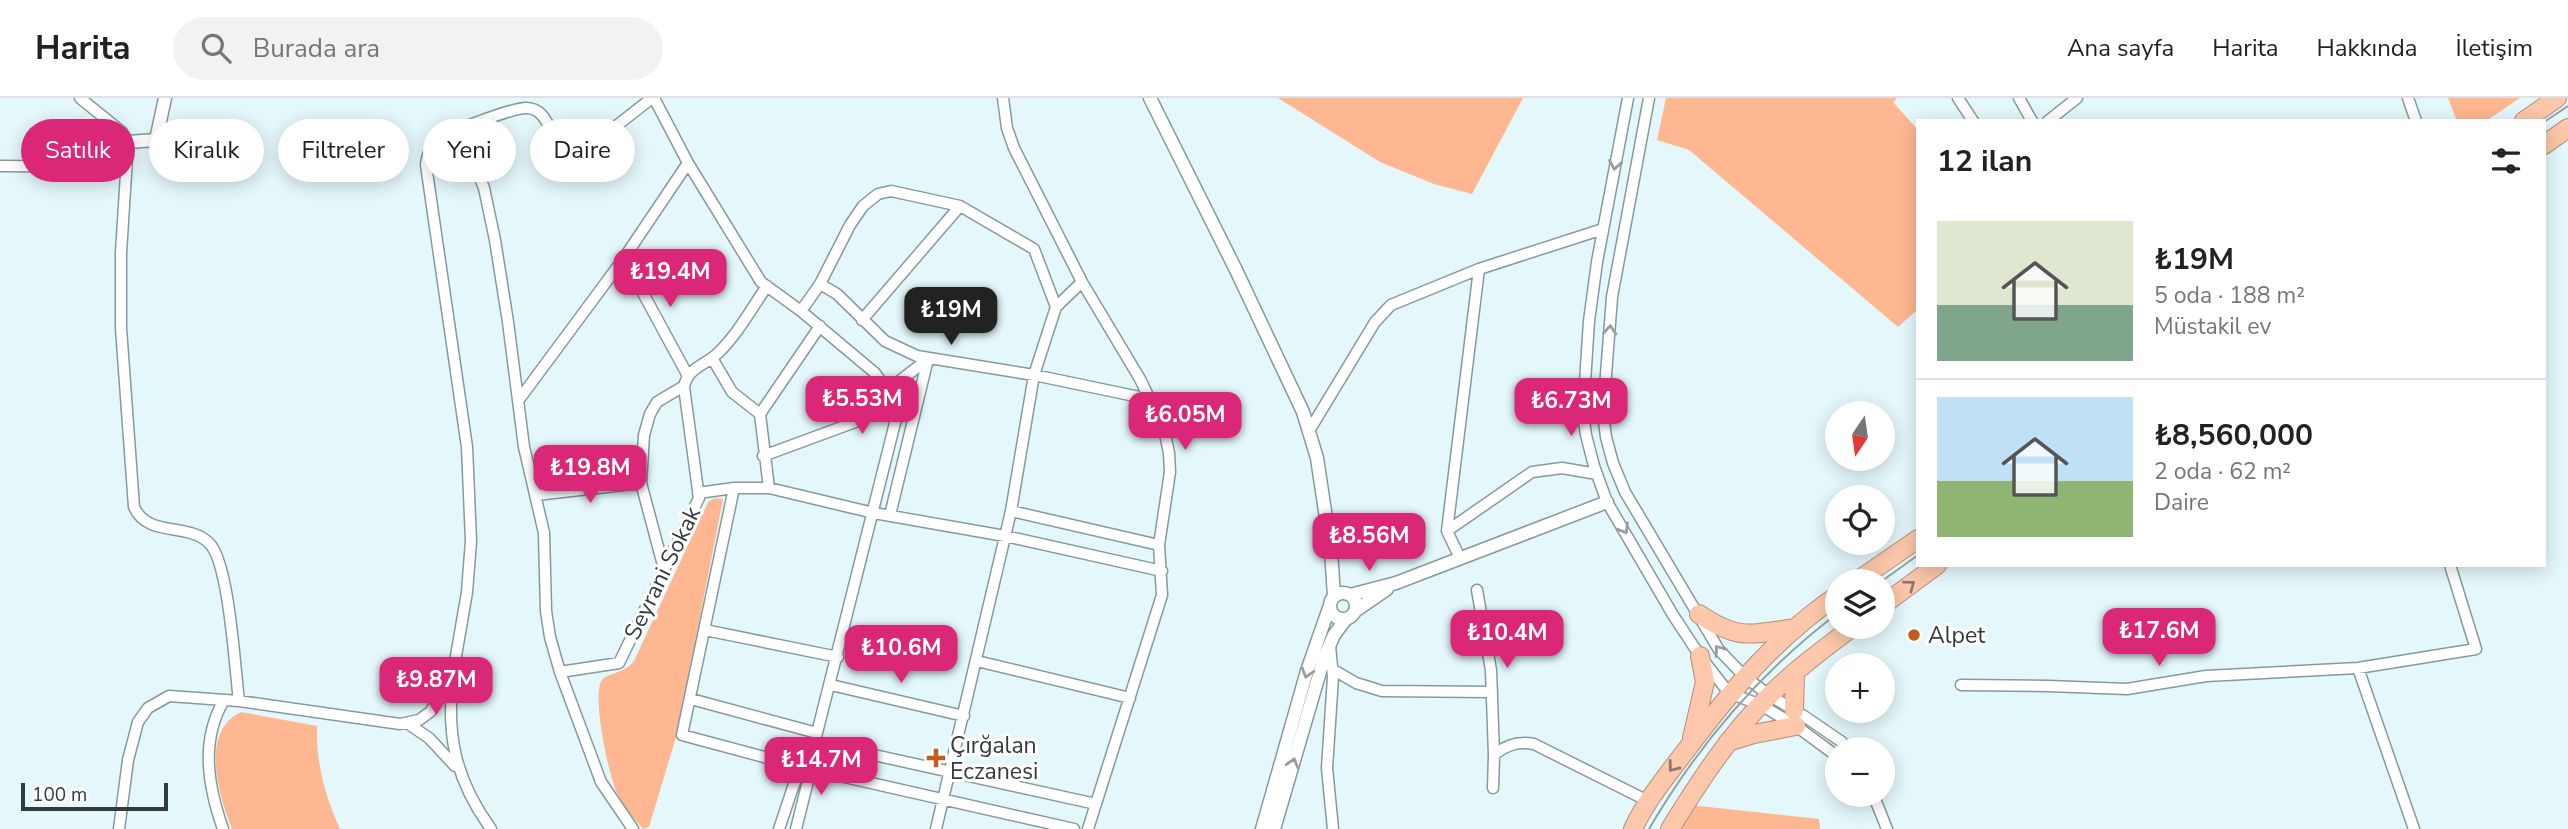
<!DOCTYPE html>
<html lang="tr">
<meta charset="utf-8">
<style>
body{margin:0;font-family:"Nunito Sans",sans-serif;background:#f2f2f2;color:#222;height:100vh;display:flex;flex-direction:column;font-size:26px;white-space:nowrap}
*{box-sizing:border-box;margin:0}
p{font-size:23px;color:#767676}
.icon{flex:none;width:38px;height:38px;fill:none;stroke:currentColor;stroke-width:2;stroke-linecap:round;stroke-linejoin:round}
.map{position:relative;flex:1;overflow:hidden}
.sheet{position:absolute;left:1916px;top:21px;width:630px;height:448px;display:flex;flex-direction:column;background:#fff;border-radius:0px;box-shadow:0 4px 18px #0003}
.sheet>*{flex:none}
.banner{position:absolute;left:21px;top:21px;width:665px;height:63px;display:flex;gap:14px}
.needle{width:46px;rotate:193deg}
.buttons{position:absolute;left:1825px;top:303px;display:grid;gap:14px}
.buttons a{display:grid;place-items:center;width:70px;height:70px;border-radius:50%;background:#fff;box-shadow:0 4px 18px #0003;font-size:35px}
.scale{position:absolute;left:21px;bottom:18px;width:147px;box-sizing:border-box;padding-left:7px;border:4px solid #333b3c;border-top:0;font-size:19px;line-height:24px;white-space:nowrap;color:#333b3c;-webkit-text-stroke:5px #fff;paint-order:stroke}
.price{position:absolute;translate:-50% -60px;padding:0 16px;border-radius:14px;background:#db2777;color:#fff;font-size:23px;line-height:46px;filter:drop-shadow(0 2px 4px #0008)}
.price::after{content:'';position:absolute;left:50%;top:42px;width:21px;height:16px;margin-left:-10px;background:inherit;clip-path:polygon(0 0,100% 0,50% 100%)}
.price.on{background:#222;color:#fff}
ul{padding:0;list-style:none}
li{display:flex;align-items:center;gap:21px;height:175px;padding:0 21px}
li+li{border-top:2px solid #e0e0e0}
li span{display:grid;place-items:center;flex:none;width:196px;height:140px;border-radius:0px;color:#555}
li>.icon{margin-inline-start:auto}
span .icon{width:84px;height:84px;fill:#fffc;stroke-width:1}
li b{font-size:30px}
h2{display:flex;justify-content:space-between;align-items:center;height:84px;padding:0 21px;font-size:30px}
.pill{padding:0 24px;border-radius:32px;background:#fff;box-shadow:0 4px 18px #0003;font-size:24px;line-height:63px}
.pill.on{background:#db2777;color:#fff}
header{display:flex;align-items:center;gap:42px;box-sizing:border-box;height:98px;padding:0 35px;background:#fff;border-bottom:2px solid #e0e0e0}
header strong{font-size:33px}
nav{display:flex;gap:38px;margin-inline-start:auto;font-size:24px}
.search{width:490px;height:63px;background:#f2f2f2;display:flex;align-items:center;gap:18px;box-sizing:border-box;padding:0 24px;border-radius:38px;color:#767676;font-size:26px}
.map>svg:first-child{display:block}
.green{fill:#feb791}
.lines{fill:none;stroke-linecap:round;stroke-linejoin:round}
.minor-casing{stroke:#86999c;stroke-width:13}
.tertiary-casing{stroke:#86999c;stroke-width:15}
.trunk-casing{stroke:#b58d76;stroke-width:20}
.minor{stroke:#fff;stroke-width:10}
.tertiary{stroke:#fff;stroke-width:12}
.trunk{stroke:#fcc7aa;stroke-width:18}
.tram{stroke:#92a1a3;stroke-width:2}
.oneway{stroke:#999d9e}
.oneway2{stroke:#8d7a6e}
.poi-dot{fill:#be5d1d;stroke:#fff;stroke-width:2.5}
.labels{text-anchor:middle;stroke-width:6;stroke-linejoin:round;paint-order:stroke}
.street-label{font-size:23px;fill:#333b3c;stroke:#fff}
.poi-label{font-size:23px;fill:#333b3c;stroke:#fff;text-anchor:start}
</style>
<header>
<strong>Harita</strong>
<div class="search"><svg class="icon" aria-label="search" viewBox="0 0 24 24"><circle cx="10" cy="10" r="6"/><path d="M15 15l6 6"/></svg>Burada ara</div>
<nav><a>Ana sayfa</a><a>Harita</a><a>Hakkında</a><a>İletişim</a></nav>
</header>
<div class="map">
<svg width="2568" height="731" viewBox="0 0 2568 731">
<rect width="100%" height="100%" fill="#e4f8fb"/>
<path class="green" d="M1278,0H1523L1472,96L1434,86L1380,64Z
M1666,0H1897L1893,4L1918,32V211L1898,229L1689,52L1657,42Z
M2448,0H2520L2486,23H2457Z
M715,400L723,401L677,636L649,729L643,731C634,720 624,709 617,695C609,678 591,598 602,582C609,574 624,576 634,563L708,404Z
M241,614L317,628C316,665 325,698 340,731H232C219,698 199,634 241,614Z
M1690,707L1819,721L1820,731H1679Z"/>
<g class="lines">
<g class="minor-casing">
<path id="minor" d="M80,0L122,34L128,44L121,155V230L134,409C148,440 188,424 209,445C229,463 235,572 239,603
M654,0L688,65L761,184L801,213L875,275L890,297L897,317L817,635L805,670L798,677L793,689L779,731
M1003,0L1007,30L1014,50L1082,184L1140,281L1164,331L1169,355L1170,374L1159,447L1162,497L1088,731
M1628,0L1597,164L1589,223L1583,315L1586,337L1594,368L1607,404L1673,517L1700,558L1729,595L1761,607L1796,628L1838,659
M1649,0L1612,199L1603,315L1606,339L1613,365L1625,394L1719,552L1745,579L1769,597L1804,618L1842,644L1845,651
M1958,0L1973,23
M2019,0L2032,23
M2408,0L2416,23
M2048,23L2077,0
M460,32L484,90L495,142L508,224L524,349L544,435L546,513L550,539L560,574L601,684L633,731
M0,68L126,69
M624,160L688,278
M820,186L850,127L863,108L878,96L891,93L960,108L1034,151L1056,209
M801,213L820,186L837,196L885,243L917,258L1034,277L1149,301
M862,222L960,108
M712,260L732,294L760,316
M518,303L624,160L688,65
M1309,333L1375,224L1391,207L1479,171L1603,131
M763,358L858,323L888,292L928,261
M734,390L682,637L805,670L1074,731
M769,390L760,316L820,228
M698,395L734,390H769L874,415L1005,438L1162,473
M536,397L641,385
M1011,413L1159,447
M890,417L928,261
M1447,433L1532,374L1562,370L1597,376
M1460,460L1447,433L1479,171
M664,471L641,385L644,337L650,316L657,304L684,288
M1477,492L1491,572L1494,657
M705,532L838,559
M1330,548L1333,579L1327,670L1333,731
M977,563L1130,600
M2358,570L2414,731
M1332,571L1356,585L1382,593L1492,594
M454,574C445,635 455,681 491,731
M560,574L619,565L699,400L684,289C687,270 706,267 718,255C737,237 752,210 767,188
M831,587L964,618
M1961,587L2048,588L2127,591L2206,578L2358,570L2476,551L2450,467
M691,601L817,635
M407,625L429,640L455,668
M815,644L1096,706
M1493,690L1494,657C1506,647 1518,643 1534,646L1648,703
M1873,696L1887,731
M119,731L128,662L138,624L148,610L169,598L239,603L400,626L419,622L430,614L438,602L455,564L467,494L471,443L467,349L426,67C427,55 433,43 444,37C460,31 513,9 527,10C555,11 547,57 583,54L652,0
M223,731C208,688 200,643 224,602
M796,731L809,679L805,670
M936,731L1011,413L1034,277L1056,209L1082,184"/>
</g>
<g class="tertiary-casing">
<path id="tertiary" d="M1150,0L1236,172L1303,314L1317,360L1331,453L1334,498
M128,44L156,42L165,0
M1330 508a13 13 0 1 1 26 0a13 13 0 1 1-26 0Z
M1350,497L1396,485L1607,404
M1355,513L1387,491
M1262,731L1307,573L1329,510
M1274,731L1324,560L1334,537L1346,521"/>
</g>
<g class="trunk-casing">
<path id="trunk" d="M2524,23L2557,0
M2544,47L2568,30
M1857,483L1918,441
M1883,507L1937,467
M1699,516C1739,543 1750,536 1796,530
M1794,612L1795,575
M1692,640L1705,584L1700,558
M1728,644L1754,636L1796,628
M1633,731C1646,703 1665,680 1684,655C1729,595 1775,540 1838,497
M1670,731C1699,684 1730,636 1770,597C1795,572 1825,550 1854,528"/>
</g>
<use href="#minor" class="minor"/>
<use href="#tertiary" class="tertiary"/>
<use href="#trunk" class="trunk"/>
<path class="tram" d="M2544,24L2568,8
M1882,483L1918,457
M1649,731C1698,647 1760,574 1838,515"/>
</g>
<defs><path id="oneway-chevron" d="M-2-3.5L2.5 0L-2 3.5" fill="none" stroke-width="1.6" stroke-linecap="round" stroke-linejoin="round" transform="scale(1.75)"/></defs>
<g class="oneway">
<use href="#oneway-chevron" transform="translate(1615 67) rotate(100)"/>
<use href="#oneway-chevron" transform="translate(1610 232) rotate(-86)"/>
<use href="#oneway-chevron" transform="translate(1624 431) rotate(59)"/>
<use href="#oneway-chevron" transform="translate(1719 552) rotate(-127)"/>
<use href="#oneway-chevron" transform="translate(1307 575) rotate(107)"/>
<use href="#oneway-chevron" transform="translate(1293 665) rotate(-74)"/>
</g>
<g class="oneway2">
<use href="#oneway-chevron" transform="translate(1910 487) rotate(-37)"/>
<use href="#oneway-chevron" transform="translate(1673 669) rotate(127)"/>
</g>
<g class="poi-dot">
<circle cx="1914" cy="537" r="7"/>
<path d="M932.5 649.5h7v7h7v7h-7v7h-7v-7h-7v-7h7z"/>
</g>
<g class="labels">
<g class="street-label">
<text transform="translate(662 475) rotate(-64)" y="8">Seyrani Sokak</text>
</g>
<g class="poi-label">
<text x="1928" y="545">Alpet</text>
<text x="950" y="655">Çırğalan<tspan x="950" dy="26">Eczanesi</tspan></text>
</g>
</g>
</svg>
<div class="buttons">
<a><svg class="needle" viewBox="-14 -14 28 28"><path d="M0-13l5 13h-10z" fill="#e53935"/><path d="M0 13l5-13h-10z" fill="#767676"/></svg></a>
<a><svg class="icon" aria-label="locate" viewBox="0 0 24 24"><circle cx="12" cy="12" r="6"/><path d="M12 2v4M12 18v4M2 12h4M18 12h4"/></svg></a>
<a><svg class="icon" aria-label="layers" viewBox="0 0 24 24"><path d="M12 4l9 5-9 5-9-5zM3 14l9 5 9-5"/></svg></a>
<a>+</a>
<a>−</a>
</div>
<div class="scale">100 m</div>
<b class="price" style="left:670px;top:211px">₺19.4M</b>
<b class="price on" style="left:951px;top:249px">₺19M</b>
<b class="price" style="left:862px;top:338px">₺5.53M</b>
<b class="price" style="left:1571px;top:340px">₺6.73M</b>
<b class="price" style="left:1185px;top:354px">₺6.05M</b>
<b class="price" style="left:590px;top:407px">₺19.8M</b>
<b class="price" style="left:1369px;top:475px">₺8.56M</b>
<b class="price" style="left:2159px;top:570px">₺17.6M</b>
<b class="price" style="left:1507px;top:572px">₺10.4M</b>
<b class="price" style="left:901px;top:587px">₺10.6M</b>
<b class="price" style="left:436px;top:619px">₺9.87M</b>
<b class="price" style="left:821px;top:699px">₺14.7M</b>
<div class="banner">
<a class="pill on">Satılık</a>
<a class="pill">Kiralık</a>
<a class="pill">Filtreler</a>
<a class="pill">Yeni</a>
<a class="pill">Daire</a>
</div>
<section class="sheet">
<h2>12 ilan<svg class="icon" aria-label="filters" viewBox="0 0 24 24"><path d="M4 7h16M4 17h16"/><circle cx="9" cy="7" r="2"/><circle cx="15" cy="17" r="2"/></svg></h2>
<ul>
<li><span style="background:linear-gradient(#dfe7d0 60%,#7fa58c 0)"><svg class="icon" aria-label="home" viewBox="0 0 24 24"><path d="M3 11l9-7 9 7M6 9v11h12V9"/></svg></span><div><b>₺19M</b><p>5 oda · 188 m²</p><p>Müstakil ev</p></div></li>
<li><span style="background:linear-gradient(#bfe0f5 60%,#8fb573 0)"><svg class="icon" aria-label="home" viewBox="0 0 24 24"><path d="M3 11l9-7 9 7M6 9v11h12V9"/></svg></span><div><b>₺8,560,000</b><p>2 oda · 62 m²</p><p>Daire</p></div></li>
</ul>
</section>
</div>
